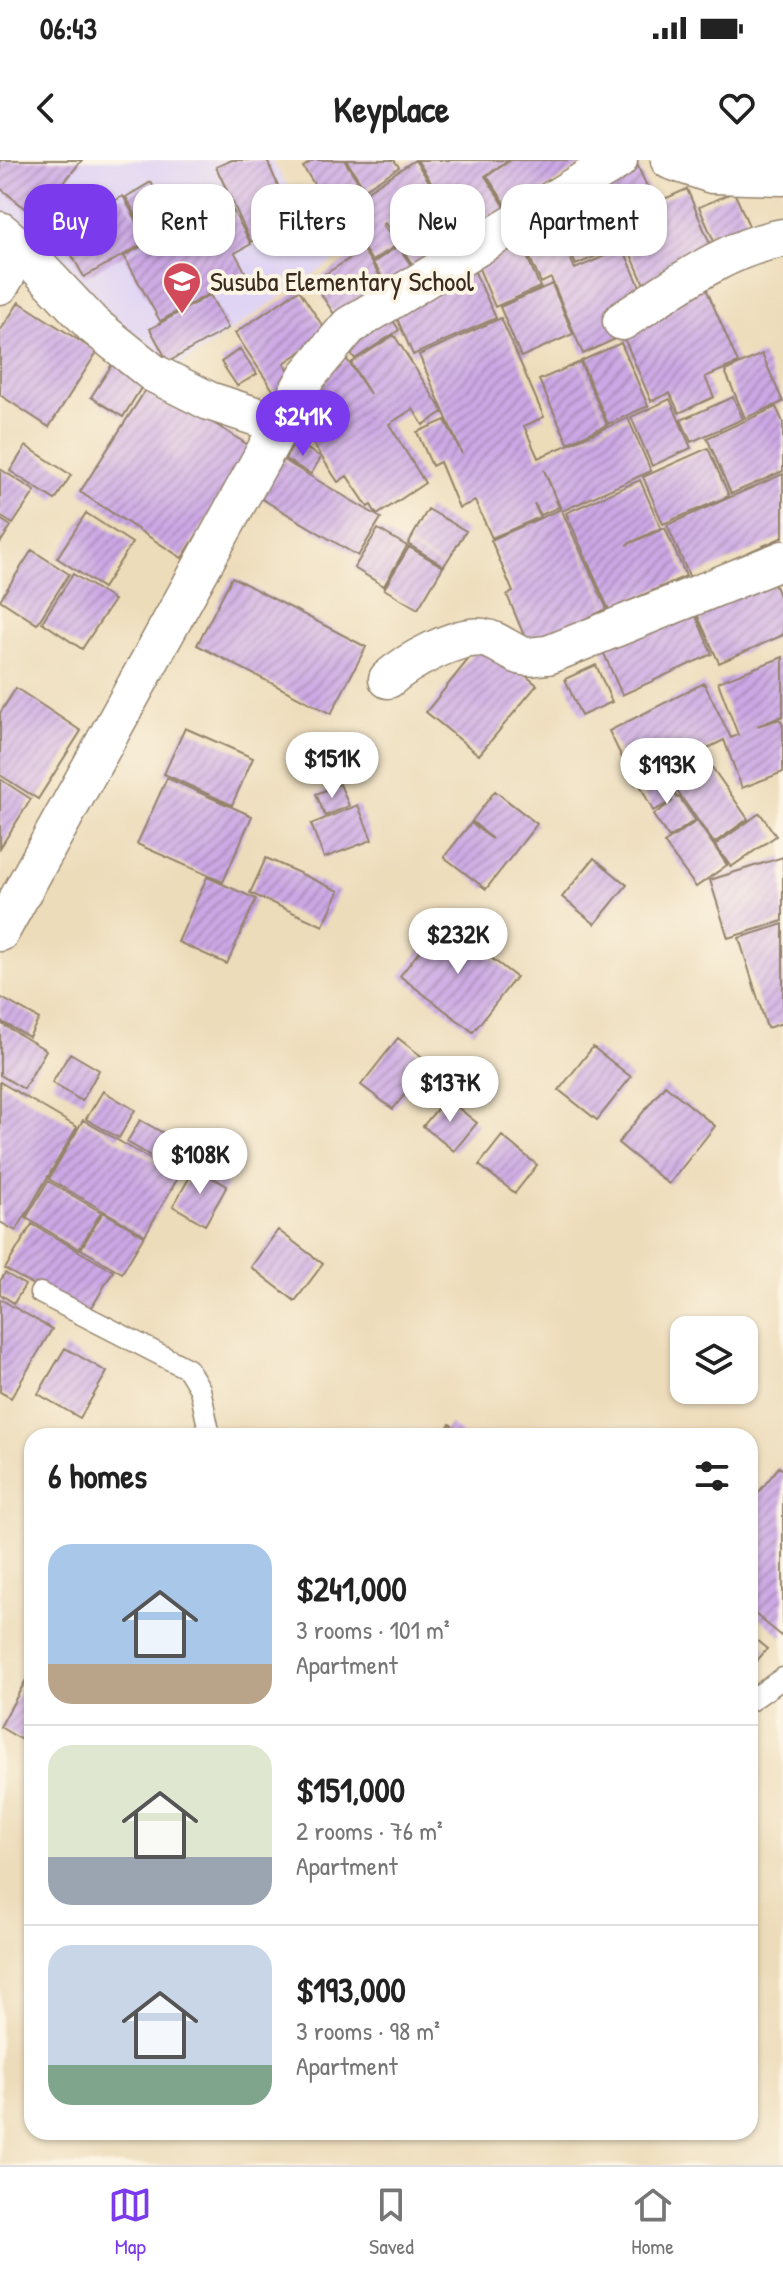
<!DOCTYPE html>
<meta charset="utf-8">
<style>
body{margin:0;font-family:"Patrick Hand",sans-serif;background:#f2f2f2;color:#222;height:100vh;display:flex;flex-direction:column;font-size:30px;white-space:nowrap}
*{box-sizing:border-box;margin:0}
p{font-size:26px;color:#767676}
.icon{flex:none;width:44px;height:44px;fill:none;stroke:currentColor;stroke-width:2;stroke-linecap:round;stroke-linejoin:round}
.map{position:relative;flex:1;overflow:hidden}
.drawer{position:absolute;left:24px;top:1268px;width:734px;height:712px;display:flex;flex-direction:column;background:#fff;border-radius:24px;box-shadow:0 2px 6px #0004}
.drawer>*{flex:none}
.banner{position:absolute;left:24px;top:24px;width:736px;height:72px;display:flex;gap:16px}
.buttons{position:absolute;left:670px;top:1156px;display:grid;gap:16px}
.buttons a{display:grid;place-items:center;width:88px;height:88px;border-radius:16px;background:#fff;box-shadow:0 2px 6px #0004;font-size:40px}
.price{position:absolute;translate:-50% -68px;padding:0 18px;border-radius:28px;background:#fff;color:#222;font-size:26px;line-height:52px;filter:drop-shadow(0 2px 4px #0008)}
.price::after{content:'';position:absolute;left:50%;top:48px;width:24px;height:18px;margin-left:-12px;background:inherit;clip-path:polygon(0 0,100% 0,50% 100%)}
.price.current{background:#7c3aed;color:#fff}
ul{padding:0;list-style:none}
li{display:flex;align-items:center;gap:24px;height:200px;padding:0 24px}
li+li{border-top:2px solid #e0e0e0}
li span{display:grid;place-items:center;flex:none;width:224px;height:160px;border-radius:24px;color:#555}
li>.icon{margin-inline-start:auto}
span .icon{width:96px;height:96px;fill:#fffc;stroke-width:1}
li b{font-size:34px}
h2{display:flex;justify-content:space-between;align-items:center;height:96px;padding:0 24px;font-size:34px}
.pill{padding:0 28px;border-radius:24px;background:#fff;box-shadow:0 2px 6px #0004;font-size:28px;line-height:72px}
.pill.current{background:#7c3aed;color:#fff}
.status{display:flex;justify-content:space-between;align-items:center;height:56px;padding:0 40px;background:#fff;direction:ltr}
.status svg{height:22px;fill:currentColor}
header{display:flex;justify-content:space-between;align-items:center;height:104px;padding:0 24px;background:#fff;font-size:36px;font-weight:800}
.tab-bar{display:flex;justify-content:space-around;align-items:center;height:112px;border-top:2px solid #e0e0e0;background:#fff;font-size:22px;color:#767676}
.tab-bar a{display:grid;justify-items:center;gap:4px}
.tab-bar .current{color:#7c3aed}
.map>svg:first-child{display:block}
.built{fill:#e0d4f4}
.building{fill:url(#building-hatch)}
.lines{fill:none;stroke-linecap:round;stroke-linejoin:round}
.lane-casing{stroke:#94836c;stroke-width:23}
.street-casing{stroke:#94836c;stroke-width:41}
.lane{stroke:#fff;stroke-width:20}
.street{stroke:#fff;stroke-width:38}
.labels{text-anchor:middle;stroke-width:8;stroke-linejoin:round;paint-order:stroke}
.poi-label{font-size:28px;fill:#3b2a1e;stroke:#fcf5e5;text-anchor:start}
</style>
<div class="status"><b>06:43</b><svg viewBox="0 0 49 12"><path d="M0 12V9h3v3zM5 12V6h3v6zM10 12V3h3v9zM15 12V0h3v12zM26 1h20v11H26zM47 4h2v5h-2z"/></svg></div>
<header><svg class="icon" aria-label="back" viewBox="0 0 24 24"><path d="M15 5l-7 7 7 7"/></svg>Keyplace<svg class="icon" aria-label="heart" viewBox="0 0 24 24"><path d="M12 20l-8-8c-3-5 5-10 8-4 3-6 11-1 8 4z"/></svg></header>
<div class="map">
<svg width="783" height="2005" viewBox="0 0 783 2005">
<defs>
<pattern id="building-hatch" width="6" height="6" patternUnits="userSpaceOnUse" patternTransform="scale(2)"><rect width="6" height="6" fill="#cca8e5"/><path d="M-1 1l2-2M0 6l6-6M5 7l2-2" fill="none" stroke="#a789b9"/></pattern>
</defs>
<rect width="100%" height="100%" fill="#fcf5e5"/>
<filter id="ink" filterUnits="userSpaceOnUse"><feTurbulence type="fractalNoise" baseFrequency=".0125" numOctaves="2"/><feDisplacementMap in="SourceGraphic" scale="16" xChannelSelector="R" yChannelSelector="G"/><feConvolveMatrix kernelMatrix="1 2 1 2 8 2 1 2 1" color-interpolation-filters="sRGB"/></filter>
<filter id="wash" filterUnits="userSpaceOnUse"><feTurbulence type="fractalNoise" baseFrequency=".006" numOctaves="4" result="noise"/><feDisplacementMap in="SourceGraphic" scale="32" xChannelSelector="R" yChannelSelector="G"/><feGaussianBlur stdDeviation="1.8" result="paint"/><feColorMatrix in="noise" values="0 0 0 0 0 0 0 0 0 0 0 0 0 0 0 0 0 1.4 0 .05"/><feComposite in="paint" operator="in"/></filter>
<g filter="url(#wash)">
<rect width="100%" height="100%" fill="#eddcba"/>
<path class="built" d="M0,0H271L336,99L174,210L0,60Z"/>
<g id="blocks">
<path class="building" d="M0,0H82L36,57L0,28Z
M232,0H267L294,63L251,82L216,7Z
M314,0H344L364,31L318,62L301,36L316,27L303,7Z
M346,0H394L399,7L365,29Z
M415,0L435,31L413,45L446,95L418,113L385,63L383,65L397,85L372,101L359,81L344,91L323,60Z
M417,0H509L485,16L507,50L445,92L415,45L437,31Z
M511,0H588L511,52L487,16Z
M636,2L652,38L614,55L599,18Z
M151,22L174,64L148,78L126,37Z
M687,29L716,98L646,129L616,60Z
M734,32L754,77L719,93L699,47Z
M601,33L623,84L576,105L553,55Z
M123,36L148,81L84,117L59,72Z
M231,47L251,84L235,93L246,113L160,161L124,96L211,48L215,56Z
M552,56L575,109L623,88L645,138L622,176L583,194L551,118L541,123L518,71Z
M517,73L540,127L495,147L472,92Z
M398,86L416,113L391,130L373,103Z
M363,90L389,130L340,163L313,122Z
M473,108L496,158L413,195L391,145Z
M552,124L573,174L521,197L500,147Z
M705,126L738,203L705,217L714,237L679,253L670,233L651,241L618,164Z
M299,130L328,174L284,203L295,220L275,233L235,173Z
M210,135L228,168L168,202L150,169Z
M19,142L97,192L49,267L0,235V171Z
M388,152L399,170L355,199L344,182Z
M501,158L544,257L524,266L538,298L628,258L651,311L562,351L607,449L528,485L507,435L513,432L491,380L561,349L544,310L559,347L541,355L534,343L540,357L492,378L475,341L459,348L440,302L432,306L417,272L445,260L462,294L419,195Z
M394,175L443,252L423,265L413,249L389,264L425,323L377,355L371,345L368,347L347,316L338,322L291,250L346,198L370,234L351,203Z
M621,183L648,246L608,264L581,201Z
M240,189L257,214L237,226L221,202Z
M762,194L783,242L745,258L725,211Z
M580,202L607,265L568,283L539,220Z
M113,203L144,223L123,257L91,237Z
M150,223L253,288L182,398L80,332Z
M733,237L743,259L691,282L681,260Z
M670,239L691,288L652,306L631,257Z
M776,247L783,262V311L731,334L707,278Z
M295,282L321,297L311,314L285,299Z
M26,286L71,315L55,340L10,311Z
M708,288L729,336L663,364L643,317Z
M280,298L381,358L358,396L257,336Z
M0,309L35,331L13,364L0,356Z
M783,314V377L690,418L667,365Z
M640,320L661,368L626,385L665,368L686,416L609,450L566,353Z
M428,349L466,371L444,406L408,384Z
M86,353L132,383L103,428L57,398Z
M0,359L11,366L0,383Z
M378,369L407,386L384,426L354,408Z
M409,387L443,407L418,449L384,429Z
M32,390L69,414L37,464L0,440Z
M767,407L783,445V475L719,503L691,441Z
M73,414L114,440L82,489L42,462Z
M232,417L366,487L331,554L197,485Z
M689,440L712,494L622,535L598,480Z
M483,481L537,525L479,595L426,552Z
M783,497V556L757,566L780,559L783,566V612L742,628L724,580L635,624L609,571L704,523L731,578L738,575L718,522Z
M596,505L612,542L581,556L565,519Z
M16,528L81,571L38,639L0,615V553Z
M185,568L253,598L232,645L164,614Z
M707,600L748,659L714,683L672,624Z
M665,615L677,638L679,637L695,660L669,678L653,655L673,641L653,651L641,627Z
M167,618L252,656L223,722L137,684Z
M0,619L31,639L0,688Z
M340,624L349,646L325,656L316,634Z
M495,631L537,664L486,729L444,697L471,663L492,679L472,661Z
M358,645L372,680L324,698L311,664Z
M760,653L776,676L731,707L715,685Z
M697,661L727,705L696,727L664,683Z
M783,697V761L728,778L710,720Z
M266,698L339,731L323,766L250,733Z
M594,698L627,725L595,764L562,737Z
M207,717L256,739L227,804L178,782Z
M443,761L516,817L473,872L400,816Z
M783,764V863L767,868L739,778Z
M0,837L39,859L29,877L0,861Z
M0,863L46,890L24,929L0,915Z
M398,878L430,903L393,949L361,925Z
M593,887L631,917L597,960L559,930Z
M70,893L99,910L82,941L52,923Z
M0,922L77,967L16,1071L0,1062Z
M665,925L715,966L669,1024L618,983Z
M103,931L135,950L119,978L86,959Z
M446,938L477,963L454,991L423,966Z
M83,960L179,1016L145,1075L49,1019Z
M140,960L174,979L161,1002L127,982Z
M502,976L537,1005L515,1033L479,1005Z
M195,1008L227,1026L205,1065L173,1046Z
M48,1021L101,1052L79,1089L26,1058Z
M103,1052L144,1076L122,1113L81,1089Z
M32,1064L113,1111L87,1156L5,1109Z
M278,1070L323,1104L295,1141L251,1107Z
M5,1113L25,1125L14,1143L0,1134V1121Z
M0,1139L52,1169L11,1238L0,1232Z
M65,1188L107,1212L80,1258L38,1234Z
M450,1264L464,1276H440Z
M779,1307L783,1310V1477L750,1450V1343Z
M750,1475L767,1489L750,1509Z
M26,1520L32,1524V1586L0,1567Z"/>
</g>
</g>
<g filter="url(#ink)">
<use href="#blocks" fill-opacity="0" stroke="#94836c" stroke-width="2"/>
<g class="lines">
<g class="lane-casing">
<path id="lane" d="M40,1133L188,1209L200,1229L210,1276
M750,1541L783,1518"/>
</g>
<g class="street-casing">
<path id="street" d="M670,0L712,14L783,16
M0,71L21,89L93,165L153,213L209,241L282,265
M0,125L21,89
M622,161C672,129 723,88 783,78
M388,519C406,503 458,473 483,478C498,480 509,492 523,496C530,498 540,495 548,495L783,400
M0,772L307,216L349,166L618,0"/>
</g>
<use href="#lane" class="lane"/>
<use href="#street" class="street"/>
</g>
</g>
<defs>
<g id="school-pin" transform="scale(2)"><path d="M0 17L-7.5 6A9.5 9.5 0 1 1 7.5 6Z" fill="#d1495b" stroke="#fcf5e5"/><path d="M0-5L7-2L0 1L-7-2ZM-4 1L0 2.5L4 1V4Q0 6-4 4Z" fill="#fff"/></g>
</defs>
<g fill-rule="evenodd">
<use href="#school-pin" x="182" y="121"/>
</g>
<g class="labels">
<g class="poi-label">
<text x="210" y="131">Susuba Elementary School</text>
</g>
</g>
</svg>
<div class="buttons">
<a><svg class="icon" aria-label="layers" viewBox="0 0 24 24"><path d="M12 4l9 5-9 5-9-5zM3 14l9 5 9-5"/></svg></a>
</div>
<b class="price current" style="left:303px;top:298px">$241K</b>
<b class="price" style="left:332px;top:640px">$151K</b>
<b class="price" style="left:667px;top:646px">$193K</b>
<b class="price" style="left:458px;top:816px">$232K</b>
<b class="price" style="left:450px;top:964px">$137K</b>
<b class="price" style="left:200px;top:1036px">$108K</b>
<div class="banner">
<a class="pill current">Buy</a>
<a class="pill">Rent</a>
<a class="pill">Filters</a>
<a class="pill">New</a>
<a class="pill">Apartment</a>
</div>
<section class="drawer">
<h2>6 homes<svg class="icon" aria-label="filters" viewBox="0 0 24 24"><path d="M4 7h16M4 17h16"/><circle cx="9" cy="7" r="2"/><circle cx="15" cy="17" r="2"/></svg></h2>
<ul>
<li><span style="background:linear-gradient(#a9c7e8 75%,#b9a48a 0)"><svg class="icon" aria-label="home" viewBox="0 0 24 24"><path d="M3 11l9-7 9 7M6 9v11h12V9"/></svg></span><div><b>$241,000</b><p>3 rooms · 101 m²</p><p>Apartment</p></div></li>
<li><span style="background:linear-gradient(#dfe7d0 70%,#9aa5b1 0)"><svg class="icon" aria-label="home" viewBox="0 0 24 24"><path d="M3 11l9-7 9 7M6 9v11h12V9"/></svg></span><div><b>$151,000</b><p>2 rooms · 76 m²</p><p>Apartment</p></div></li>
<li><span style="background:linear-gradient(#c9d6e8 75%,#7fa58c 0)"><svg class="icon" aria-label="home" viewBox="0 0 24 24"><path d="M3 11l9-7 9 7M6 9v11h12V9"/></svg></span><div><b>$193,000</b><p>3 rooms · 98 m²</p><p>Apartment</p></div></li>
</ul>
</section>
</div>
<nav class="tab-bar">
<a class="current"><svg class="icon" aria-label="map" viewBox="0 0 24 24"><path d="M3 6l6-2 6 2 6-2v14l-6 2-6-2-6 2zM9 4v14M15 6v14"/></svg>Map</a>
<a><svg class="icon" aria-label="saved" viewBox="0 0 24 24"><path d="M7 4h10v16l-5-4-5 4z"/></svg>Saved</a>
<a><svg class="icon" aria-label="home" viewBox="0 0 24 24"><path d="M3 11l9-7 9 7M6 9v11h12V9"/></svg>Home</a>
</nav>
